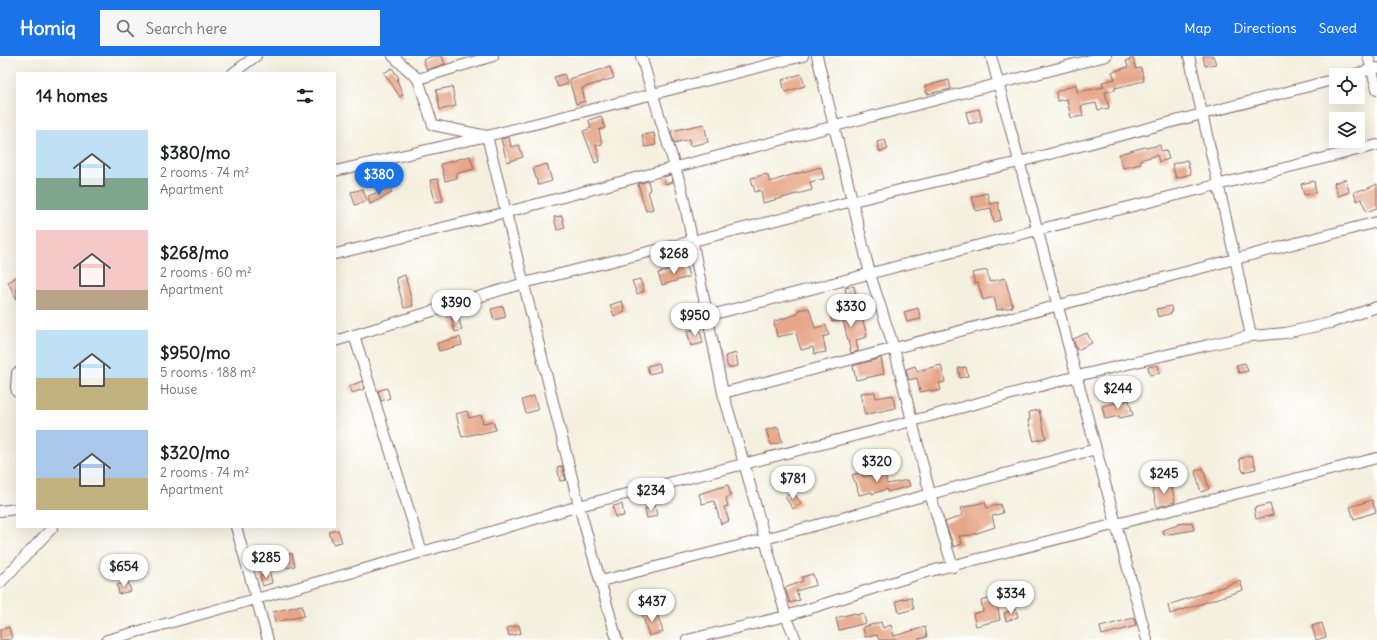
<!DOCTYPE html>
<meta charset="utf-8">
<style>
body{margin:0;font-family:Delius,sans-serif;background:#f6f6f6;color:#202124;height:100vh;display:flex;flex-direction:column;font-size:15px;white-space:nowrap}
*{box-sizing:border-box;margin:0}
p{font-size:13px;color:#757577}
.icon{flex:none;width:22px;height:22px;fill:none;stroke:currentColor;stroke-width:2;stroke-linecap:round;stroke-linejoin:round}
.map{position:relative;flex:1;overflow:hidden}
.panel{position:absolute;left:16px;top:16px;width:320px;height:456px;display:flex;flex-direction:column;background:#fff;border-radius:0px;box-shadow:0 4px 16px #0002}
.panel>*{flex:none}
.fabs{position:absolute;left:1329px;top:12px;display:grid;gap:8px}
.fabs a{display:grid;place-items:center;width:36px;height:36px;border-radius:0px;background:#fff;box-shadow:0 4px 16px #0002;font-size:20px}
.price{position:absolute;translate:-50% -34px;padding:0 9px;border-radius:14px;background:#fff;color:#222;font-size:13px;line-height:26px;filter:drop-shadow(0 1px 2px #0008)}
.price::after{content:'';position:absolute;left:50%;top:24px;width:12px;height:9px;margin-left:-6px;background:inherit;clip-path:polygon(0 0,100% 0,50% 100%)}
.price.on{background:#1a73e8;color:#fff}
ul{padding:0;list-style:none}
li{display:flex;align-items:center;gap:12px;height:100px;padding:0 20px}
li span{display:grid;place-items:center;flex:none;width:112px;height:80px;border-radius:0px;color:#555}
li>.icon{margin-inline-start:auto}
span .icon{width:48px;height:48px;fill:#fffc;stroke-width:1}
li b{font-size:17px}
h2{display:flex;justify-content:space-between;align-items:center;height:48px;padding:0 20px;font-size:17px}
header{display:flex;align-items:center;gap:24px;box-sizing:border-box;height:56px;padding:0 20px;background:#1a73e8;color:#fff}
header strong{font-size:19px}
nav{display:flex;gap:22px;margin-inline-start:auto;font-size:14px}
.search{width:280px;height:36px;background:#f6f6f6;display:flex;align-items:center;gap:10px;box-sizing:border-box;padding:0 14px;border-radius:0px;color:#757577;font-size:15px}
.map>svg:first-child{display:block}
.building{fill:#e6a687}
.lines{fill:none;stroke-linecap:round;stroke-linejoin:round}
.street-casing{stroke:#86686a;stroke-width:12}
.street{stroke:#fff;stroke-width:10}
</style>
<header>
<strong>Homiq</strong>
<div class="search"><svg class="icon" aria-label="search" viewBox="0 0 24 24"><circle cx="10" cy="10" r="6"/><path d="M15 15l6 6"/></svg>Search here</div>
<nav><a>Map</a><a>Directions</a><a>Saved</a></nav>
</header>
<div class="map">
<svg width="1377" height="584" viewBox="0 0 1377 584">
<rect width="100%" height="100%" fill="#fff"/>
<filter id="ink" filterUnits="userSpaceOnUse"><feTurbulence type="fractalNoise" baseFrequency=".025" numOctaves="2"/><feDisplacementMap in="SourceGraphic" scale="8" xChannelSelector="R" yChannelSelector="G"/><feConvolveMatrix kernelMatrix="1 2 1 2 8 2 1 2 1" color-interpolation-filters="sRGB"/></filter>
<filter id="wash" filterUnits="userSpaceOnUse"><feTurbulence type="fractalNoise" baseFrequency=".012" numOctaves="4" result="noise"/><feDisplacementMap in="SourceGraphic" scale="16" xChannelSelector="R" yChannelSelector="G"/><feGaussianBlur stdDeviation="0.9" result="paint"/><feColorMatrix in="noise" values="0 0 0 0 0 0 0 0 0 0 0 0 0 0 0 0 0 1.4 0 .05"/><feComposite in="paint" operator="in"/></filter>
<g filter="url(#wash)">
<rect width="100%" height="100%" fill="#f4f0df"/>
<g id="blocks">
<path class="building" d="M432,0H442L445,8L427,14L423,4Z
M1203,0H1213L1216,8L1205,10Z
M1133,2L1136,13L1141,12L1144,25L1115,32V34L1105,36L1109,52L1098,54L1096,47L1081,50L1083,60L1071,62L1067,43L1057,45L1056,36L1076,28L1077,36L1104,31L1102,26L1115,23L1112,16L1128,11L1126,5Z
M610,11L614,22L582,32L585,45L576,48L569,23Z
M392,12L399,22L397,24L403,39L400,41L384,17Z
M564,18L568,28L558,31L554,21Z
M801,18L805,30L785,36L782,24Z
M949,24L951,33L927,38L925,30Z
M452,31L456,50L440,54L436,34Z
M979,53L982,65L969,68L966,56Z
M601,60L605,72L599,74L602,88L596,89L600,105L595,107L583,75L591,72L589,64Z
M704,68L708,86L690,90L689,83L674,87L671,75Z
M654,77L656,89L645,91L642,79Z
M509,81L511,91L519,89L523,101L507,106L501,83Z
M885,84L888,93L880,96L877,86Z
M1160,89L1161,95L1166,94L1169,103L1159,106L1157,99L1140,104L1141,108L1123,112L1119,98L1145,91L1146,92Z
M470,100L474,113L456,118L457,122L445,125L441,108Z
M1187,104L1191,118L1176,122L1172,108Z
M547,108L552,125L538,129L533,112Z
M821,111L824,123L810,126L812,134L763,147L761,134L755,136L751,122L767,118L770,126L788,120Z
M671,119L673,126L665,128L663,121Z
M438,123L443,145L435,146L430,124Z
M1346,123L1349,136L1338,140L1334,127Z
M648,125L650,134L648,135L653,153L646,155L638,128Z
M1314,125L1316,137L1304,139L1301,128Z
M1377,128V152L1366,156L1362,143L1357,145L1354,136L1364,133V134Z
M390,132L392,137L370,148L368,140Z
M363,133L367,145L355,149L351,136Z
M987,137L990,148L998,146L1001,164L994,166L991,152L976,155L972,141Z
M562,160L565,172L557,174L554,161Z
M686,209L689,221L662,229L658,217Z
M987,214L989,226L1005,222L1013,251L997,254L994,241L983,244L978,227L975,228L972,217Z
M405,219L413,250L404,252L396,222Z
M17,221V244L8,226Z
M640,223L644,235L637,238L632,225Z
M854,230L857,245L848,247L845,232Z
M622,245L625,256L614,260L610,249Z
M503,250L506,261L494,264L491,253Z
M1171,250L1172,257L1158,261L1156,253Z
M809,252L815,272L826,269L829,279L823,281L826,296L814,298L813,291L801,294L796,277L777,281L774,266L775,265L798,258V254Z
M918,252L921,263L907,266L904,256Z
M850,254L852,263L862,260L867,281L856,284L858,295L851,297L843,264L832,266L830,258Z
M458,260L462,274L455,276L451,262Z
M700,273L703,287L691,290L687,275Z
M1087,277L1092,287L1077,294L1073,283Z
M460,281L462,289L439,295L437,287Z
M736,297L738,310L728,312L725,300Z
M881,302L884,318L856,324L853,310Z
M659,307L661,315L649,318L647,310Z
M1245,307L1248,315L1239,317L1236,309Z
M941,309L945,326L939,327L941,334L932,336V334L920,336L917,322L909,324L906,313L915,310L917,315Z
M1158,309L1160,317L1150,319L1148,311Z
M966,311L968,320L960,322L958,312Z
M362,325L364,333L352,337L350,330Z
M387,332L390,342L381,345L378,335Z
M875,336L876,342L893,339L895,352L865,359L860,337Z
M534,340L538,354L526,357L522,344Z
M1129,344L1133,359L1120,362L1119,360L1105,363L1102,350Z
M1039,354L1046,382L1034,385L1028,364H1030L1029,356Z
M467,355L469,362L481,359L483,367L493,365L496,374L478,378V377L462,381L456,358Z
M778,371L782,386L771,389L766,374Z
M1252,399L1256,413L1243,416L1239,403Z
M562,410L566,424L560,425L557,411Z
M1203,412L1209,433L1201,436L1195,415Z
M885,415L887,428L908,424L910,430L887,436V433L872,438V436L859,439L856,426H855L852,419L861,416L863,421Z
M1171,427L1175,446L1157,451L1152,431Z
M728,429L731,440L726,442L728,450L724,451L729,465L721,468L714,445L702,448L699,438Z
M793,436L801,447L793,453L785,441Z
M1372,444L1376,456L1354,463L1350,451Z
M985,446L987,452L1000,448L1003,457L992,460L995,471L971,479L959,480L962,488L954,491L945,466L963,459L961,452Z
M622,448L624,460L615,461L613,450Z
M1270,448L1273,459L1256,463L1254,452Z
M655,450L657,460L647,462L645,453Z
M1192,466L1194,474L1164,479L1163,474L1178,469V468Z
M338,474L342,486L333,488L329,476Z
M292,497L295,510L287,512L284,499Z
M270,517L272,527L263,530L260,520Z
M813,518L816,529L796,535L800,544L790,547L785,532L803,525L802,521Z
M1240,525L1243,534L1170,558L1168,549Z
M128,526L131,535L119,538L117,529Z
M911,541L914,553L899,557L896,545Z
M996,541L1000,564L976,570L973,558L983,555L981,545Z
M302,549L304,560L275,566L273,556Z
M1016,553L1018,561L1006,565L1004,557Z
M656,554L663,576L649,580L642,558Z
M855,557L856,559L863,557L866,567L839,574L836,562Z
M1134,562L1136,570L1102,579L1100,571Z
M881,566L883,572L891,569L894,580L925,571L927,581L915,584H879L877,579L865,581L863,571Z
M1322,567L1326,581L1316,584L1312,570Z
M519,569L521,577L509,580L507,572Z
M9,571L12,583L0,584V574Z"/>
</g>
</g>
<g filter="url(#ink)">
<use href="#blocks" fill-opacity="0" stroke="#86686a" stroke-width="1"/>
<g class="lines">
<g class="street-casing">
<path id="street" d="M393,0L418,23L433,69L487,80L579,450L617,584
M641,0L682,134L723,337L744,407L786,560L796,584
M817,0L870,218L894,292L930,438L953,511
M991,0L1147,584
M1189,0L1235,202L1251,280
M1368,0L1377,33
M233,17L256,0
M1351,19L1377,12
M418,23L493,0
M335,115L487,80L803,0
M335,198L507,156L676,111L1106,0
M707,260L1037,174L1377,89
M354,279L422,496
M335,285L524,227L853,145L1019,106L1336,23
M17,317L16,331L17,336
M723,337L1377,166
M0,455L17,453
M236,471L268,584
M601,525L765,483L1096,393
M0,527L53,471
M107,584L361,514L579,450L912,365L1077,320L1208,289L1251,280L1285,277L1330,267L1377,251
M687,584L786,560L919,518L1377,402"/>
</g>
<use href="#street" class="street"/>
</g>
</g>
</svg>
<div class="fabs">
<a><svg class="icon" aria-label="locate" viewBox="0 0 24 24"><circle cx="12" cy="12" r="6"/><path d="M12 2v4M12 18v4M2 12h4M18 12h4"/></svg></a>
<a><svg class="icon" aria-label="layers" viewBox="0 0 24 24"><path d="M12 4l9 5-9 5-9-5zM3 14l9 5 9-5"/></svg></a>
</div>
<b class="price on" style="left:379px;top:140px">$380</b>
<b class="price" style="left:674px;top:219px">$268</b>
<b class="price" style="left:456px;top:268px">$390</b>
<b class="price" style="left:851px;top:272px">$330</b>
<b class="price" style="left:695px;top:281px">$950</b>
<b class="price" style="left:1118px;top:354px">$244</b>
<b class="price" style="left:877px;top:427px">$320</b>
<b class="price" style="left:1164px;top:439px">$245</b>
<b class="price" style="left:793px;top:444px">$781</b>
<b class="price" style="left:651px;top:456px">$234</b>
<b class="price" style="left:266px;top:523px">$285</b>
<b class="price" style="left:124px;top:532px">$654</b>
<b class="price" style="left:1011px;top:559px">$334</b>
<b class="price" style="left:652px;top:567px">$437</b>
<section class="panel">
<h2>14 homes<svg class="icon" aria-label="filters" viewBox="0 0 24 24"><path d="M4 7h16M4 17h16"/><circle cx="9" cy="7" r="2"/><circle cx="15" cy="17" r="2"/></svg></h2>
<ul>
<li><span style="background:linear-gradient(#bfe0f5 60%,#7fa58c 0)"><svg class="icon" aria-label="home" viewBox="0 0 24 24"><path d="M3 11l9-7 9 7M6 9v11h12V9"/></svg></span><div><b>$380/mo</b><p>2 rooms · 74 m²</p><p>Apartment</p></div></li>
<li><span style="background:linear-gradient(#f6c9c9 75%,#b9a48a 0)"><svg class="icon" aria-label="home" viewBox="0 0 24 24"><path d="M3 11l9-7 9 7M6 9v11h12V9"/></svg></span><div><b>$268/mo</b><p>2 rooms · 60 m²</p><p>Apartment</p></div></li>
<li><span style="background:linear-gradient(#bfe0f5 60%,#c2b280 0)"><svg class="icon" aria-label="home" viewBox="0 0 24 24"><path d="M3 11l9-7 9 7M6 9v11h12V9"/></svg></span><div><b>$950/mo</b><p>5 rooms · 188 m²</p><p>House</p></div></li>
<li><span style="background:linear-gradient(#a9c7e8 60%,#c2b280 0)"><svg class="icon" aria-label="home" viewBox="0 0 24 24"><path d="M3 11l9-7 9 7M6 9v11h12V9"/></svg></span><div><b>$320/mo</b><p>2 rooms · 74 m²</p><p>Apartment</p></div></li>
</ul>
</section>
</div>
